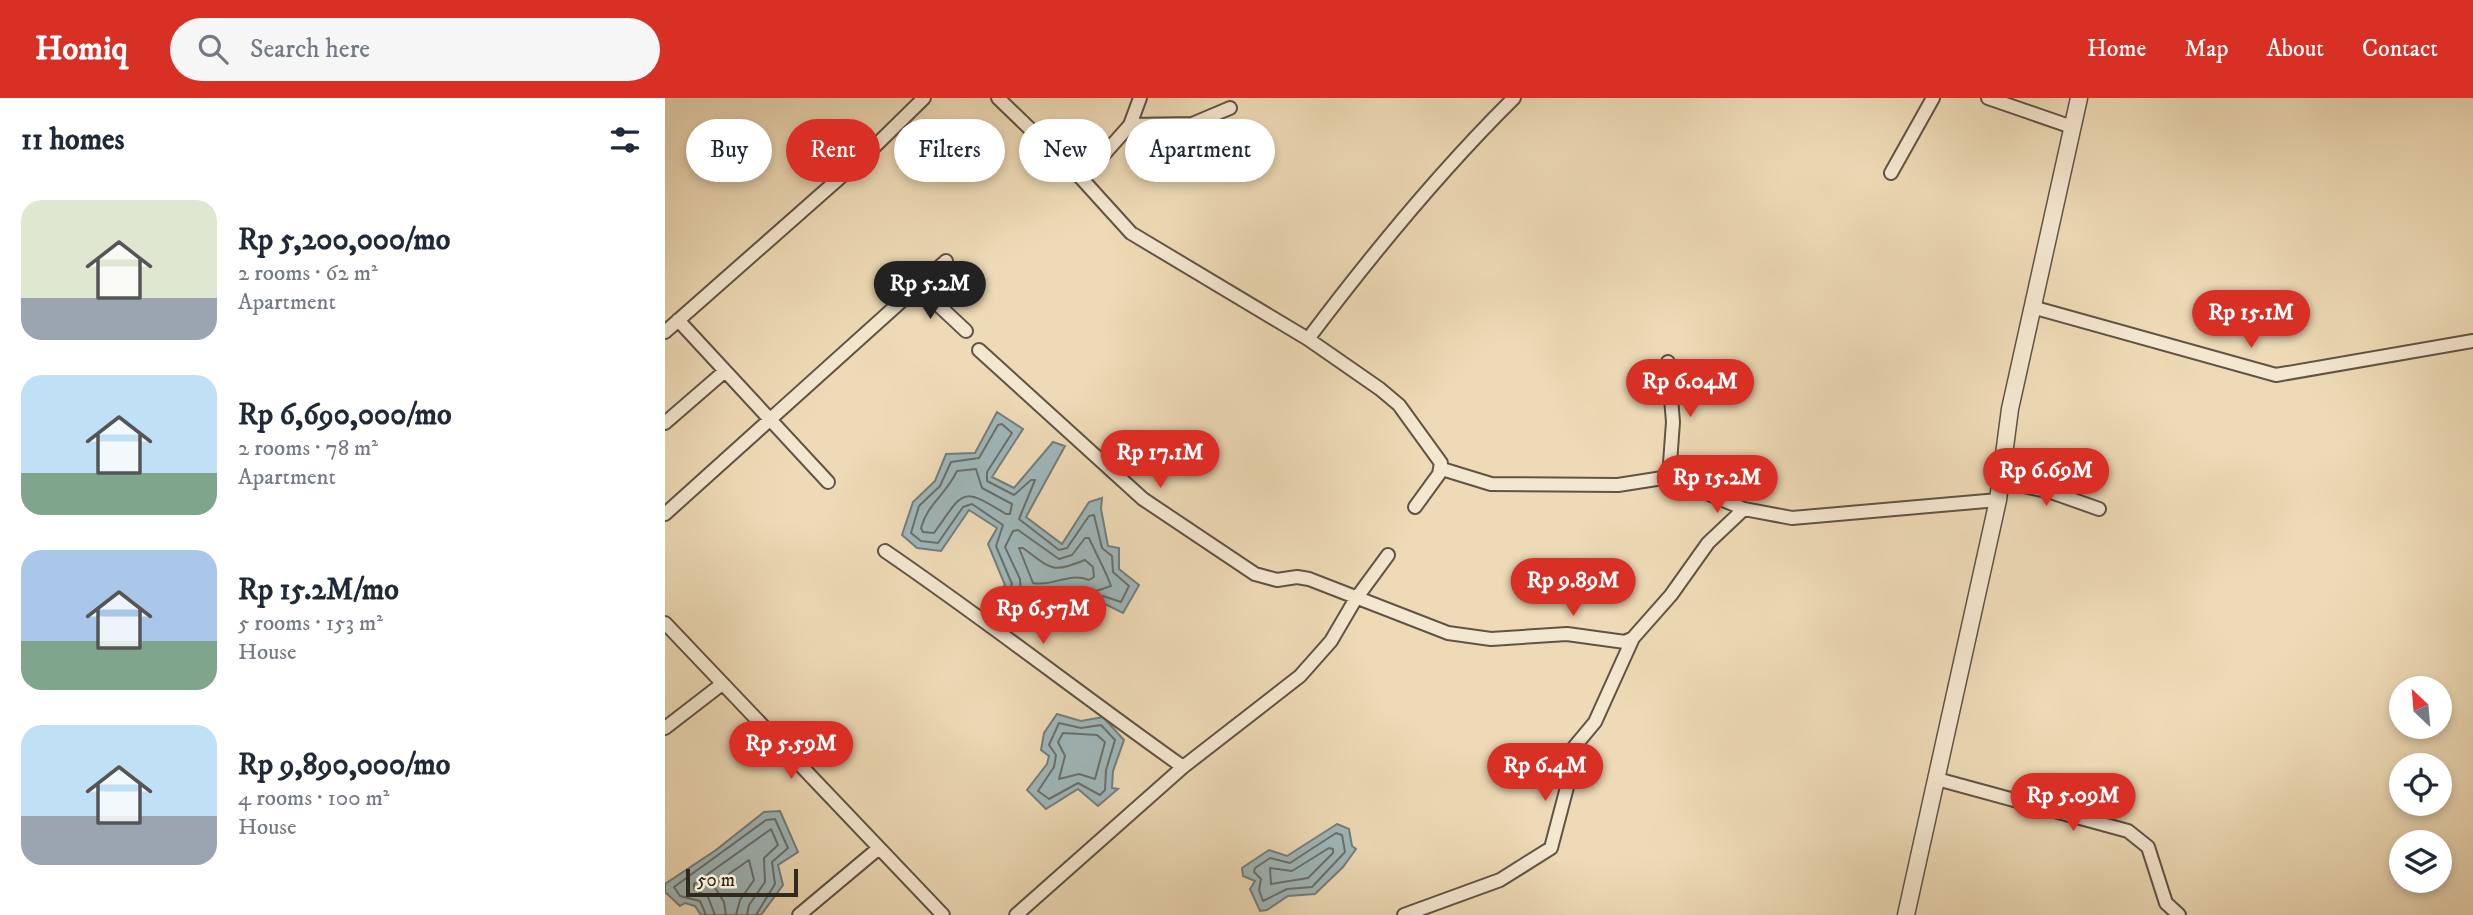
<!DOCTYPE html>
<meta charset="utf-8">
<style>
body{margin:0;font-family:"IM FELL DW Pica",serif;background:#f6f6f7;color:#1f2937;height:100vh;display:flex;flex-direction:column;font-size:26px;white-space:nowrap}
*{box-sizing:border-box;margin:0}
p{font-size:23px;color:#747a83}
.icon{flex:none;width:38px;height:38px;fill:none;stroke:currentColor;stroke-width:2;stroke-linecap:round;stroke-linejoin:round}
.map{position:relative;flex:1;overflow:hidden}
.details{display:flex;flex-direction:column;background:#fff;width:665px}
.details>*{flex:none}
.banner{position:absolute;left:21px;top:21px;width:665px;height:63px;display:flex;gap:14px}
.needle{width:46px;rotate:334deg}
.tools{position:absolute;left:1724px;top:578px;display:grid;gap:14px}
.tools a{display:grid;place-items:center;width:63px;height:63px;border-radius:50%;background:#fff;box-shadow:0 4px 10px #0003;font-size:35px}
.scale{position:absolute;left:21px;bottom:18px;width:112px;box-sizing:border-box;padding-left:7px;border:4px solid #31281e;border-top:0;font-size:19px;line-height:24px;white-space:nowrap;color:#31281e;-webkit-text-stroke:5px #f4e7d0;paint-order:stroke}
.price{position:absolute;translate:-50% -60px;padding:0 16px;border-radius:24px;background:#d93025;color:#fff;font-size:23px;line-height:46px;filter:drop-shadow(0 2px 4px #0008)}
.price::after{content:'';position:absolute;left:50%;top:42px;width:21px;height:16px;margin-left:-10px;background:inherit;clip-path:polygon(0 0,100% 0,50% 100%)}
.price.selected{background:#222;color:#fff}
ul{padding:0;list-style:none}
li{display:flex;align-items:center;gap:21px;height:175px;padding:0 21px}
li span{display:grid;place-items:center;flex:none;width:196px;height:140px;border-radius:21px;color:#555}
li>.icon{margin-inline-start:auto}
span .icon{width:84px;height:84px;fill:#fffc;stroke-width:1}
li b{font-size:30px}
h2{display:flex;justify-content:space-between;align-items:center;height:84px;padding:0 21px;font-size:30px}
.chip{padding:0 24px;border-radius:32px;background:#fff;box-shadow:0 4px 10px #0003;font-size:24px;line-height:63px}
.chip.selected{background:#d93025;color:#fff}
header{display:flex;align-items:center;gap:42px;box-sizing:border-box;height:98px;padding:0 35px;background:#d93025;color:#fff}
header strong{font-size:33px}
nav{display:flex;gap:38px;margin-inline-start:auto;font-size:24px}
.search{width:490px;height:63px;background:#f6f6f7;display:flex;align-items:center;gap:18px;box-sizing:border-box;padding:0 24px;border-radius:38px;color:#747a83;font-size:26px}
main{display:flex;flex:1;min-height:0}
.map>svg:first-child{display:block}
.water{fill:#9fb7ba;stroke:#737e7c;stroke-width:2}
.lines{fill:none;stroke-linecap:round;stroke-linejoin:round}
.shore{stroke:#68706c;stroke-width:2}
.minor-casing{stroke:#605444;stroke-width:16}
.tertiary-casing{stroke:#605444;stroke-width:19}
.minor{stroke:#f4e7d0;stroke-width:12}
.tertiary{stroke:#f4e7d0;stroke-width:16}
</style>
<header>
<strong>Homiq</strong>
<div class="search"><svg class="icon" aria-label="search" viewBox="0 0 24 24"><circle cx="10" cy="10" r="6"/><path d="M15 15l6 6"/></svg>Search here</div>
<nav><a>Home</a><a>Map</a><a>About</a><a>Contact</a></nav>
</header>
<main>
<section class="details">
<h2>11 homes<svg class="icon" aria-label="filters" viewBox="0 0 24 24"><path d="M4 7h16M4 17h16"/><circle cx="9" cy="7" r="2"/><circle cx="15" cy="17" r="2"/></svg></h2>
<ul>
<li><span style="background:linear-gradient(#dfe7d0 70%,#9aa5b1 0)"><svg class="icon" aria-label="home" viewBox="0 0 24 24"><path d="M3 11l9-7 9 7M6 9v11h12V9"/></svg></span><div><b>Rp 5,200,000/mo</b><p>2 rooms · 62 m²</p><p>Apartment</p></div></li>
<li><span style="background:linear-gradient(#bfe0f5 70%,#7fa58c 0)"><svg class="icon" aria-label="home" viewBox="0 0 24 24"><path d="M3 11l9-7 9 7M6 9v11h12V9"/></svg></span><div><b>Rp 6,690,000/mo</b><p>2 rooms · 78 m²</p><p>Apartment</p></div></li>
<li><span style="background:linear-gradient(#a9c7e8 65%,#7fa58c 0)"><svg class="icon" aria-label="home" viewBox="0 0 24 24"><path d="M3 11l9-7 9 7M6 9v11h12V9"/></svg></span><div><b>Rp 15.2M/mo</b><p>5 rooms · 153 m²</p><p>House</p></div></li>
<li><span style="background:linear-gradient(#bfe0f5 65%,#9aa5b1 0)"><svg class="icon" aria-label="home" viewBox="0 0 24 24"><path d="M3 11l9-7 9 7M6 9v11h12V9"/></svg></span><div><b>Rp 9,890,000/mo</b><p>4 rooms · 100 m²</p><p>House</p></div></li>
</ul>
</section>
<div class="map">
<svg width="1808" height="817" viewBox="0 0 1808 817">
<rect width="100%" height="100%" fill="#eedab6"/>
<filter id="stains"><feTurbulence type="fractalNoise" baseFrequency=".00286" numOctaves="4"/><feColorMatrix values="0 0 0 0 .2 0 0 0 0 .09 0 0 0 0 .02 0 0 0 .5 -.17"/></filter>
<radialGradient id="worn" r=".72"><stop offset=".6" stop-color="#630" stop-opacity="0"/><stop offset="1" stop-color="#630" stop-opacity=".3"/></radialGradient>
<path class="water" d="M332,314L358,331L327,379L349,390L388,344L400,348L361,419L397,446L424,404L437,400L436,411L443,448L454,450V471L474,487L458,515L438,505L429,516L408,504L372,518L366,511L356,527L326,503L340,487L323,446L332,430L304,412L276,453L252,450L237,437L248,404L270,383L281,356L310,355Z
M392,616L416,623L438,619L459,642L448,673L447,690L453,691L433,708L413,691L381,711L362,692L382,666L384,658L376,652L379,635Z
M115,713L133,754L113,767L118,787L96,817H36L30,808L20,805L15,808L0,794V786L51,752L99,714Z
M672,726L684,731L687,748L691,751L678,769L650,796L623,798L602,812L595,813L585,791L590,783L578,778L577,770L604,752L622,758Z"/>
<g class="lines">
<path class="shore" d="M337,326L347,335L322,374V383L349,397L366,382H370L354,421L394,452L402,450L424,418L429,417L437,450L447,458L448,474L464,488L456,504L438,498L426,506L407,497L376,509L364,505L351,514L337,502L347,486L331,448L338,427L307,406L298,409L273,445L256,443L246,435L254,408L275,388L286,364L314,360L333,327Z
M311,371L317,390L347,406L345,416H341C294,387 299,394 269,435L258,434L256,430C263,405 280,398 292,373Z
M353,432L394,461L407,457L420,440H424C431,456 440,471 446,488L425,495L408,489L378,499L356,497L355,481L340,449L348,433Z
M354,450H358C387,471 386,476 420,462L428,469L429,479L424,482C403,474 388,489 368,485Z
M394,625L416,630L436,627L450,642L441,672L440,692L435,697L413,685L384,701L373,693L389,669L391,657L384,647Z
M398,635L432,637L440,644L430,681L414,676L394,681L400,658L393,644Z
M671,735L677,737L680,754L647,789L622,791L598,803L594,792L596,781L589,774L590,770L605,760L625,765Z
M664,750L668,751V755L643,780L606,786L605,770L627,773Z
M41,817L35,803L15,798L9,789L101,722L110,721L123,750L107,764L110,786L91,817
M50,817L43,799L29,791V786L106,731L113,747L99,760L100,784L84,807L82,817
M61,817L59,804L48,787L84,762L89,782L75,802L71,817"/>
<g class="minor-casing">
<path id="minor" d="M333,0L417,81L466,135L643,241L715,291L734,307L776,365L774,376L750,409
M1323,0L1407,29
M465,27L475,0
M1226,75L1268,0
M417,81L465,27L527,26L565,10
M253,188L301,233
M1367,209L1611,277L1808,243
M13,222L163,384
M0,234L204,54L259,0
M643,241C707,156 773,75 849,0
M314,252L478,401L590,476L612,482L632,479L644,481L783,535L826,541L902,536L960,544L968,540L1006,497L1043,445L1079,411
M1003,264L1008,324L1004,379
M0,325L60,273
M777,371L826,386L953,387L1004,379L1079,411L1127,420L1333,402
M1336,383L1386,394L1434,411
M0,416L281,163
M220,453C321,522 418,598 518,669
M0,525L278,817
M0,630L57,586
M1272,681L1463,733L1483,749L1501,805L1514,817
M134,817L214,750
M351,817L518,669L635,578L666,543L690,502L723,457
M739,817L835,782L886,750L906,674L905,654L930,624L968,540"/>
</g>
<g class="tertiary-casing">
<path id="tertiary" d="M1241,817L1333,402L1345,311L1414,0"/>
</g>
<use href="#minor" class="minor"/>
<use href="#tertiary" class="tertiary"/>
</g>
<rect width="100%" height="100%" filter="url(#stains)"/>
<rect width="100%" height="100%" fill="url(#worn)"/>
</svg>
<div class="tools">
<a><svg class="needle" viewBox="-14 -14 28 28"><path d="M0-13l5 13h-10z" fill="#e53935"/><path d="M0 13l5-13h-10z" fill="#747a83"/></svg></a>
<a><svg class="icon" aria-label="locate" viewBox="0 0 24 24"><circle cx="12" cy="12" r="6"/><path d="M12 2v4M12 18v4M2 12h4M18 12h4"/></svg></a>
<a><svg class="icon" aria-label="layers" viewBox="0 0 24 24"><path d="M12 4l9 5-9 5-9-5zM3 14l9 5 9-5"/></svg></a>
</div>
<div class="scale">50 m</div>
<b class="price selected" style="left:265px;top:223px">Rp 5.2M</b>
<b class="price" style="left:1586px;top:252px">Rp 15.1M</b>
<b class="price" style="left:1025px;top:321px">Rp 6.04M</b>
<b class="price" style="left:495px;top:392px">Rp 17.1M</b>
<b class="price" style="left:1381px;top:410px">Rp 6.69M</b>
<b class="price" style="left:1052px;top:417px">Rp 15.2M</b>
<b class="price" style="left:908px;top:520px">Rp 9.89M</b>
<b class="price" style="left:378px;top:548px">Rp 6.57M</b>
<b class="price" style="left:126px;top:683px">Rp 5.59M</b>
<b class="price" style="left:880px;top:705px">Rp 6.4M</b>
<b class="price" style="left:1408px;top:735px">Rp 5.09M</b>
<div class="banner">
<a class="chip">Buy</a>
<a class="chip selected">Rent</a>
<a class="chip">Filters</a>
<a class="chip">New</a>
<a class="chip">Apartment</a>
</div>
</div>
</main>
